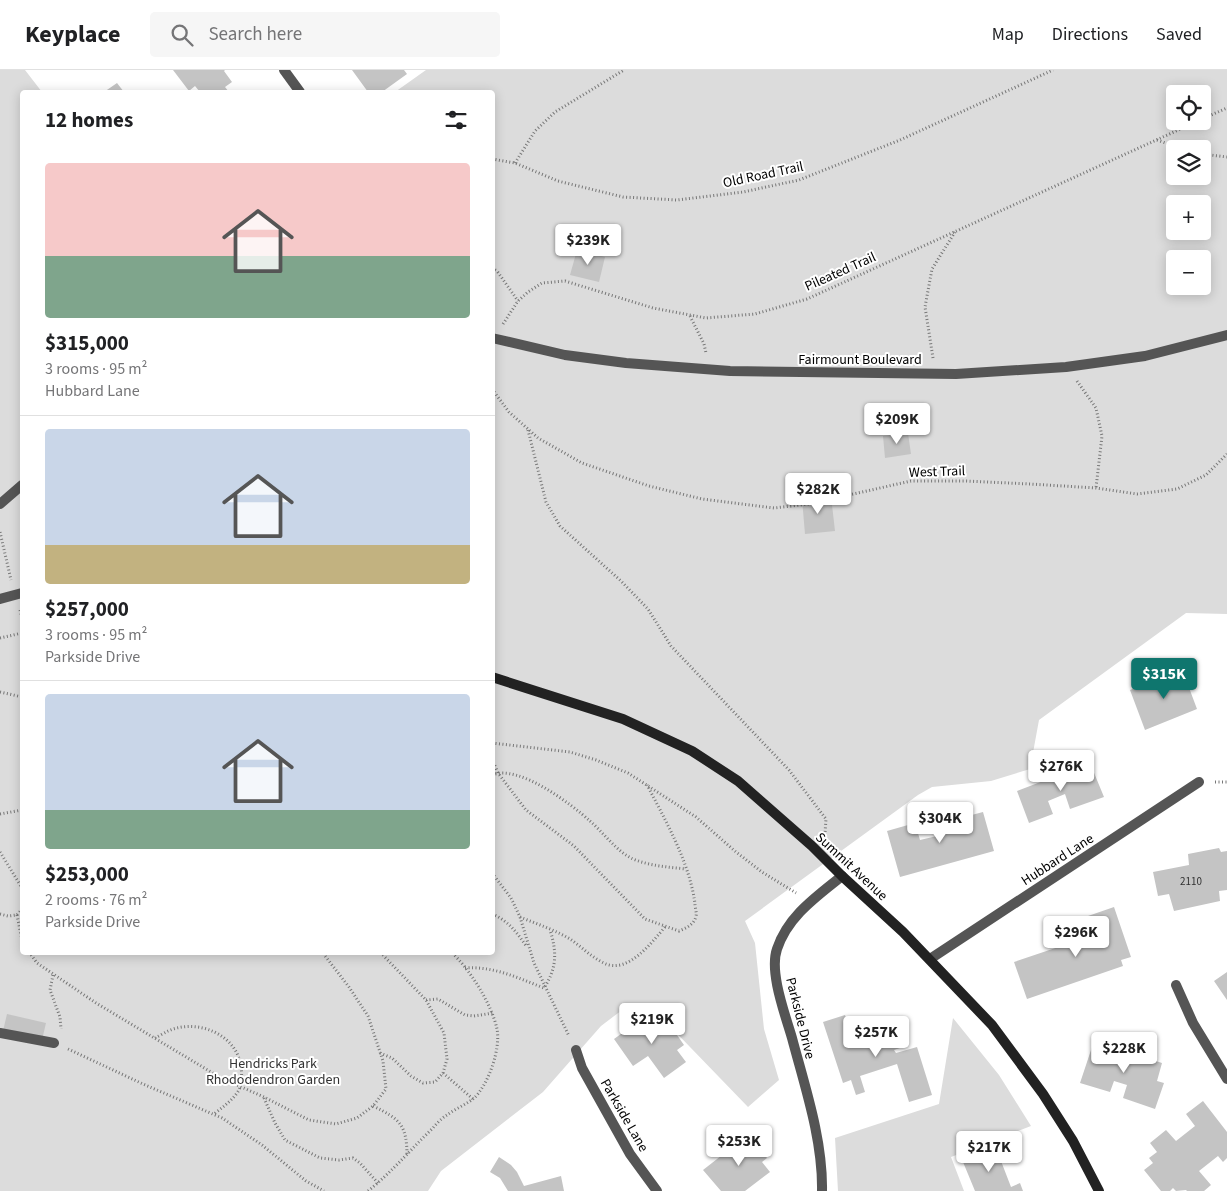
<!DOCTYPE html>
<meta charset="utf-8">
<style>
body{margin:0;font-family:"Source Sans 3",sans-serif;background:#f6f6f6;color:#202124;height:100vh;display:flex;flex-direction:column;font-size:19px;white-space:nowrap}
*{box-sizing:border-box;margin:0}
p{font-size:16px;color:#757577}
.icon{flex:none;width:28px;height:28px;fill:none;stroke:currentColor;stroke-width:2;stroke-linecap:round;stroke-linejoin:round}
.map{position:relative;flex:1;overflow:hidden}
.sheet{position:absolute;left:20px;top:20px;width:475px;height:865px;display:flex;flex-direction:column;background:#fff;border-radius:5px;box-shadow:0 2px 12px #0003}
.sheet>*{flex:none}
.tools{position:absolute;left:1166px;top:15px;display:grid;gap:10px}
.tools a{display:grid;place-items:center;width:45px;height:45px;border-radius:5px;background:#fff;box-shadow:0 2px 12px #0003;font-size:25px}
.price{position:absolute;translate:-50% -42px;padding:0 11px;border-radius:5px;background:#fff;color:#222;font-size:16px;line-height:32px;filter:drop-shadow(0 1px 2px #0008)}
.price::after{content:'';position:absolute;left:50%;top:30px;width:15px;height:11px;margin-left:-8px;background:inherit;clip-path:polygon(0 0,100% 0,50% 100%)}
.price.on{background:#0f766e;color:#fff}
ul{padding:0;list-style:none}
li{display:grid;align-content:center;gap:10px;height:265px;padding:0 25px}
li+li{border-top:1px solid #e0e0e0}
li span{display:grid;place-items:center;height:155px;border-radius:5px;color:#555}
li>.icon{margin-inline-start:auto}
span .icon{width:90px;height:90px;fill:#fffc;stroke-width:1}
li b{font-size:21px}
h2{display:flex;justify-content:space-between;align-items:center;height:60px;padding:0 25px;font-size:21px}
header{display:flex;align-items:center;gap:30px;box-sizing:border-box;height:70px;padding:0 25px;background:#fff;border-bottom:1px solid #e0e0e0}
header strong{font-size:24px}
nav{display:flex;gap:28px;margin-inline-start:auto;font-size:18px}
.search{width:350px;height:45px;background:#f6f6f6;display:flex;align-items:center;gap:12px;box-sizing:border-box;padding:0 18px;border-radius:5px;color:#757577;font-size:19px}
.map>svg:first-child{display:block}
.green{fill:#dcdcdc;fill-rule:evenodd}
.building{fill:#c4c4c4}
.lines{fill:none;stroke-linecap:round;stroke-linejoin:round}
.path{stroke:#777;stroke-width:3;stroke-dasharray:1 2.5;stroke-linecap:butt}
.lane{stroke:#555;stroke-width:10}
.street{stroke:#555;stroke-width:10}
.secondary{stroke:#222;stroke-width:10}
.labels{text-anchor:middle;stroke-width:4;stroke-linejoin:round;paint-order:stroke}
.number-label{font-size:11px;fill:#313131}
.street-label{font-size:14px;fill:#000;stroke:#fff}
.park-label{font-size:14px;fill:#333;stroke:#fff}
</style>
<header>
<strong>Keyplace</strong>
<div class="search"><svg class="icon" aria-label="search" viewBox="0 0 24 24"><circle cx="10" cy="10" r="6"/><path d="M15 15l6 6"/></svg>Search here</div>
<nav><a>Map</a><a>Directions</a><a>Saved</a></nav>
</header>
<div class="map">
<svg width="1227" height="1121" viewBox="0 0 1227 1121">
<rect width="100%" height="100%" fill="#fff"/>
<path class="green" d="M0,0H25L42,22H22V882H492V22H395L426,0H1227V544L1186,543L1039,650L1030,699L991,711L932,717L918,725L745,851L755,873L764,959L779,1010L748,1037L661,947L626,937L601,956L543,1022L441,1101L428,1121H0ZM1175,24H1202V51H1175ZM1175,79H1202V106H1175ZM1175,134H1202V161H1175ZM1175,189H1202V216H1175Z
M953,948L999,1005L1031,1056L951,1087L964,1121H838L835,1068L939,1034Z"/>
<path class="building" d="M173,0H225L224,1L232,12L225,17L229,22H200L195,16L189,21Z
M352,0H404L407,4L382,22H368Z
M117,13L124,22H104Z
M577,180L605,187L599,212L570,205Z
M908,363L911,384L885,388L883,366Z
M831,426L835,461L805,464L802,429Z
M1182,599L1197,639L1145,660L1130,620Z
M1090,693L1104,727L1070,739L1065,724L1048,731L1053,744L1029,753L1017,721Z
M983,742L994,781L900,807L887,761L915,753L920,770L937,766L934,755Z
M1219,778L1221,782L1227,781V820L1219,821L1220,831L1174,841L1169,824L1158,826L1153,802L1189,795L1188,784Z
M1114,837L1131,887L1121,890L1123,896L1027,929L1014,892L1094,865L1088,846Z
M1227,902V930L1214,911Z
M650,943L663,960L670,955L684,975L677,980L686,992L664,1008L648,986L633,996L614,969Z
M7,944L46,953L42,970L3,961Z
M845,945L855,975L878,967L874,956L891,950L900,978L894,980L896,983L917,977L932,1025L909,1032L897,994L860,1006L865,1022L856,1025L851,1010L843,1013L823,952Z
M1094,971L1162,993L1157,1011L1164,1013L1155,1039L1123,1028L1127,1015L1114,1011L1110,1022L1080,1013Z
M1203,1031L1227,1062V1088L1223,1092L1218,1086L1199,1101L1211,1115L1204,1121H1187L1186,1120L1176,1121L1173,1118L1170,1121H1161L1144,1100L1153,1093L1149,1088L1157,1082L1150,1073L1166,1060L1176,1071L1195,1056L1186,1044Z
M749,1064L767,1088L762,1092L770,1102L745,1121H721L703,1100Z
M996,1078L1011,1117L1020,1113L1023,1121H975L963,1092Z
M499,1087L511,1095L517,1102L524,1116L561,1106L564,1121H508L500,1108L490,1102Z"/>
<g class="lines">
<path class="path" d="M1202,49L1227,38
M1157,70L1182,79
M1202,84L1227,87
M492,89L515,93L558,111L623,127L677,130L743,122L799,110L900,70L1053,0
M515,93L535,61L555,42L624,0
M492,198L497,201L518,231
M690,246L704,274L706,283
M503,254L518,231L528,222L542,213L565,211L653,238L706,248L755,244L807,229L1198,51
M933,288L925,237L932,199L955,162
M1077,311L1096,338L1102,366L1096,418
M492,319L509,342L538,368L582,393L649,416L702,429L774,438L809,434L911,411H965L1030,414L1096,418L1137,424L1177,419L1206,405L1227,384
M528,360L546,432L560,456L621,511L648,539L671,576L789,700L826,749L825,763L823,765
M0,462L11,510
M20,540L22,548
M0,568L22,563
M0,622L22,627
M22,652V663
M492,673L570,682L596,690L628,703L696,747L736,782L762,802L796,823
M492,689L498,703L526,740L574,776L645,849L679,861C686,858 694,855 696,846C697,843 695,838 695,834C690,794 666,751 647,715
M492,705C519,694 571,734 590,751C604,763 616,781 633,789C650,796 668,797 686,799
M1215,712H1227
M0,744L22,740
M0,782L22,818
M492,803L511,828L520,847L534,893L569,966
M0,844L8,846L17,845L22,839
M492,844C509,851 517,863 527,877
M17,845L22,870
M520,847C537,854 555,860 570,869C582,877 592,888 606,894C629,903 652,872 665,857
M29,882L37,893L96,933L221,1008L264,1027L309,1050L336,1054L357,1048L373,1036L386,1019L383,991L368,946L349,917L322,882
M465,898C494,896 518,908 544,918C557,898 557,882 550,860
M53,905L50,920L60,947L61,959
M426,930L438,929L465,945L474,946L493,943
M155,968C159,966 164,963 168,961C197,948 237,964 241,997C242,1004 242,1013 239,1020C233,1030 224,1036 214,1044
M68,979L143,1014L222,1048L262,1075L306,1111L324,1121
M380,983L392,988L411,1006L423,1013L435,1012L443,1003L447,989L444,963L426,930L380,882
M443,1003L473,1029
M264,1028L275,1053L285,1070L320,1088L339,1090L353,1088L360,1093L378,1113
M373,1036C400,1049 407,1055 407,1086
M368,1121C392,1102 411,1079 433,1058C437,1053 442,1048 447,1045C455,1039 465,1035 473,1029C488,1016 501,979 497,959C492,935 470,899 451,882"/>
<path class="lane" d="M0,434L22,415"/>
<path class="street" d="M284,0L300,22
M492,268L565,285L626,293L730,301L956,304L1066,297L1145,286L1227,265
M0,529L22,523
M930,889L1199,712
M1176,915L1193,953L1227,1009
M0,963L54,973
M576,980L582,998L630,1084L657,1121
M822,1121C823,1070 805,1017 792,968C785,944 769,902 777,879C788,846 816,827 842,806"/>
<path class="secondary" d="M492,607L623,649L692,681L738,711L812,776L842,806L903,862L992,955L1043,1024L1073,1071L1099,1121"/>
</g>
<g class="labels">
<g class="number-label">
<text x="1191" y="815">2110</text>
</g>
<g class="street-label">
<text transform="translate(763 104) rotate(-12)" y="5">Old Road Trail</text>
<text transform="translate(840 201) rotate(-24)" y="5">Pileated Trail</text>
<text x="860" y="294">Fairmount Boulevard</text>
<text transform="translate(937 401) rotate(-2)" y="5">West Trail</text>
<text transform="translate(1057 789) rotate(-33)" y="5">Hubbard Lane</text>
<text transform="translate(852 796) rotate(43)" y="5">Summit Avenue</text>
<text transform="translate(801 948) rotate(76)" y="5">Parkside Drive</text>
<text transform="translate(625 1045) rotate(60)" y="5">Parkside Lane</text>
</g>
<g class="park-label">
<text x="273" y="998">Hendricks Park<tspan x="273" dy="16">Rhododendron Garden</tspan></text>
</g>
</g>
</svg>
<div class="tools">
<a><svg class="icon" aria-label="locate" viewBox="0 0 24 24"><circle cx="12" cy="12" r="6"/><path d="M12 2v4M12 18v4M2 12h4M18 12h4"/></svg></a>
<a><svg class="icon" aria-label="layers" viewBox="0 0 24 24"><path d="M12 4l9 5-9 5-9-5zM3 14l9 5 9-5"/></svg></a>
<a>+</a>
<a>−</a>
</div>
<b class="price" style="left:588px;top:196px">$239K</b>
<b class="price" style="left:897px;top:375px">$209K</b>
<b class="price" style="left:818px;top:445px">$282K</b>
<b class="price on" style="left:1164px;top:630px">$315K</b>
<b class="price" style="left:1061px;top:722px">$276K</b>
<b class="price" style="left:940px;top:774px">$304K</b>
<b class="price" style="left:1076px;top:888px">$296K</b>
<b class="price" style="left:652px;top:975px">$219K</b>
<b class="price" style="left:876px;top:988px">$257K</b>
<b class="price" style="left:1124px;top:1004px">$228K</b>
<b class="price" style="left:739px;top:1097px">$253K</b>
<b class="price" style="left:989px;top:1103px">$217K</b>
<section class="sheet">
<h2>12 homes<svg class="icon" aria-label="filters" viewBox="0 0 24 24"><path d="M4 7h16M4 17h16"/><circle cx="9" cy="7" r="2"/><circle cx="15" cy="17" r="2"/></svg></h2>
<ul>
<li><span style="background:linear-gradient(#f6c9c9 60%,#7fa58c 0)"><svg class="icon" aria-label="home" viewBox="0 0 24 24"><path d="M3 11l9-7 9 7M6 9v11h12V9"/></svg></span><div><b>$315,000</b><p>3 rooms · 95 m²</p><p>Hubbard Lane</p></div></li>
<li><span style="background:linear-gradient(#c9d6e8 75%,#c2b280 0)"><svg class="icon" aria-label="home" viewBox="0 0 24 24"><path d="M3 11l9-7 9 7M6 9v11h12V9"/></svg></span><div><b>$257,000</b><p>3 rooms · 95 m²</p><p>Parkside Drive</p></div></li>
<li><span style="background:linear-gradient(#c9d6e8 75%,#7fa58c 0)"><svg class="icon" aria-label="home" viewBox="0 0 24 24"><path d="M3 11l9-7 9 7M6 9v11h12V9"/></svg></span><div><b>$253,000</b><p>2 rooms · 76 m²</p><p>Parkside Drive</p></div></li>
</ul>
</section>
</div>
